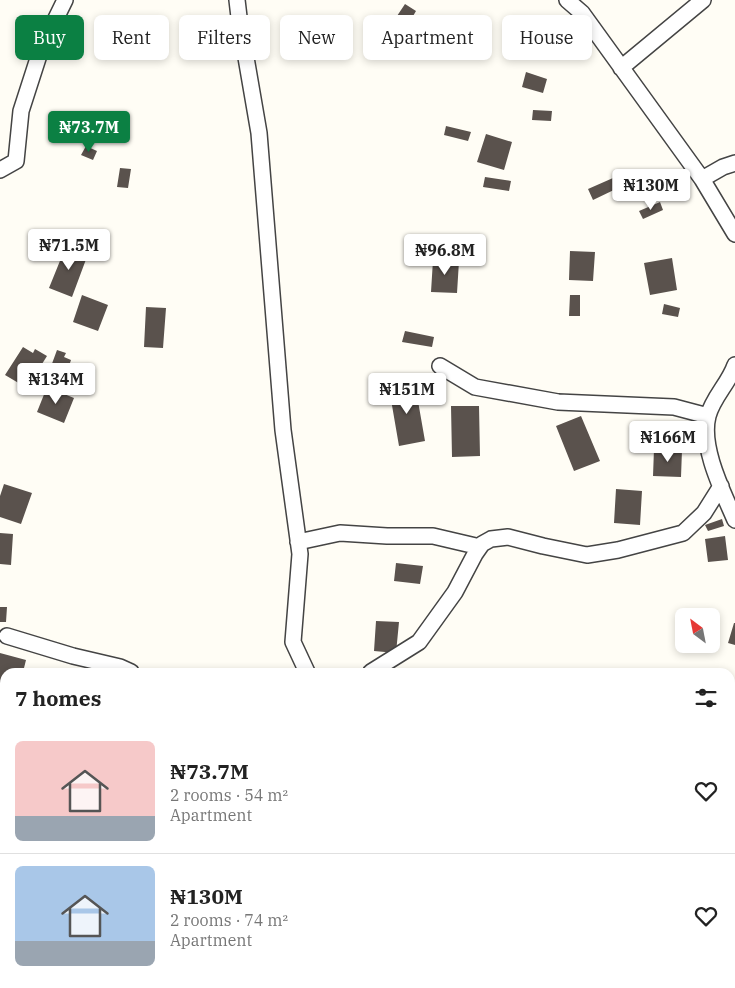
<!DOCTYPE html>
<meta charset="utf-8">
<style>
body{margin:0;font-family:"IBM Plex Serif",serif;background:#f2f2f2;color:#222;height:100vh;display:flex;flex-direction:column;font-size:19px;white-space:nowrap}
*{box-sizing:border-box;margin:0}
p{font-size:16px;color:#767676}
.icon{flex:none;width:28px;height:28px;fill:none;stroke:currentColor;stroke-width:2;stroke-linecap:round;stroke-linejoin:round}
.map{position:relative;flex:1;overflow:hidden}
.sheet{position:absolute;left:0px;top:668px;width:735px;height:321px;display:flex;flex-direction:column;background:#fff;border-radius:15px 15px 0 0;box-shadow:0 2px 8px #0003}
.sheet>*{flex:none}
.banner{position:absolute;left:15px;top:15px;width:705px;height:45px;display:flex;gap:10px}
.needle{width:32px;rotate:328deg}
.fabs{position:absolute;left:675px;top:608px;display:grid;gap:10px}
.fabs a{display:grid;place-items:center;width:45px;height:45px;border-radius:8px;background:#fff;box-shadow:0 2px 8px #0003;font-size:25px}
.price{position:absolute;translate:-50% -42px;padding:0 11px;border-radius:5px;background:#fff;color:#222;font-size:16px;line-height:32px;filter:drop-shadow(0 1px 2px #0008)}
.price::after{content:'';position:absolute;left:50%;top:30px;width:15px;height:11px;margin-left:-8px;background:inherit;clip-path:polygon(0 0,100% 0,50% 100%)}
.price.current{background:#0b8043;color:#fff}
ul{padding:0;list-style:none}
li{display:flex;align-items:center;gap:15px;height:125px;padding:0 15px}
li+li{border-top:1px solid #e0e0e0}
li span{display:grid;place-items:center;flex:none;width:140px;height:100px;border-radius:8px;color:#555}
li>.icon{margin-inline-start:auto}
span .icon{width:60px;height:60px;fill:#fffc;stroke-width:1}
li b{font-size:21px}
h2{display:flex;justify-content:space-between;align-items:center;height:60px;padding:0 15px;font-size:21px}
.tag{padding:0 18px;border-radius:8px;background:#fff;box-shadow:0 2px 8px #0003;font-size:18px;line-height:45px}
.tag.current{background:#0b8043;color:#fff}
.map>svg:first-child{display:block}
.building{fill:#5a524d}
.lines{fill:none;stroke-linecap:round;stroke-linejoin:round}
.minor-casing{stroke:#444;stroke-width:18}
.minor{stroke:#fff;stroke-width:15}
</style>
<div class="map">
<svg width="735" height="988" viewBox="0 0 735 988">
<rect width="100%" height="100%" fill="#fffdf5"/>
<path class="building" d="M405,4L416,11L409,23L397,16Z
M532,30L557,37L554,49L529,42Z
M526,72L547,79L543,93L522,87Z
M533,110L552,111L551,121L532,120Z
M446,126L471,132L468,141L444,135Z
M486,134L512,142L504,170L477,162Z
M86,146L97,151L93,160L81,155Z
M120,168L131,169L128,188L117,187Z
M485,177L511,181L509,191L483,187Z
M613,178L618,188L593,200L588,189Z
M660,202L663,210L643,219L639,211Z
M66,246L88,254L72,297L49,288Z
M570,251L595,252L593,281L569,280Z
M672,258L677,290L650,295L644,263Z
M433,260L459,261L457,293L431,292Z
M82,295L108,305L98,331L73,322Z
M570,295H580V316H569Z
M664,304L680,308L678,317L662,314Z
M146,307L166,308L163,348L144,347Z
M405,331L434,337L432,347L402,342Z
M23,347L33,353L35,349L47,356L27,388L5,375Z
M57,350L66,353L64,357L71,360L70,363L76,365L68,388L46,380Z
M415,384L425,441L399,446L389,388Z
M47,387L74,398L64,423L37,412Z
M451,406H479L480,456L452,457Z
M581,416L600,461L574,471L556,426Z
M686,423L697,425L694,442L682,440Z
M654,449L682,450L681,477L653,476Z
M4,484L32,493L21,524L0,517V496Z
M616,489L642,491L640,525L614,523Z
M722,519L724,526L708,531L705,525Z
M0,533L13,534L11,565L0,564Z
M725,536L728,560L708,562L705,539Z
M396,563L423,566L420,584L394,581Z
M0,607H7L6,622H0Z
M376,621L399,622L396,653L374,651Z
M734,623H735V645L728,643Z
M0,653L26,660L23,672H5V702L0,701Z"/>
<g class="lines">
<g class="minor-casing">
<path id="minor" d="M237,0L239,17L259,133L283,430L300,554L293,642L307,672
M567,0L582,13L702,179L735,234
M621,68L703,0
M0,170L16,161L21,111L41,49L65,0
M702,179L723,167L735,163
M735,365C729,383 713,397 708,416C700,447 723,492 735,520
M440,366L475,387L558,402L674,407L708,416
M298,542L340,533L387,536H433L480,547
M7,636L73,656L120,667L131,672
M371,672L419,642L455,592L475,554L482,544L491,539L508,537L543,546L587,555L618,550L683,533L704,513L721,486
M352,988V984"/>
</g>
<use href="#minor" class="minor"/>
</g>
</svg>
<div class="fabs">
<a><svg class="needle" viewBox="-14 -14 28 28"><path d="M0-13l5 13h-10z" fill="#e53935"/><path d="M0 13l5-13h-10z" fill="#767676"/></svg></a>
</div>
<b class="price current" style="left:89px;top:153px">₦73.7M</b>
<b class="price" style="left:651px;top:211px">₦130M</b>
<b class="price" style="left:69px;top:271px">₦71.5M</b>
<b class="price" style="left:445px;top:276px">₦96.8M</b>
<b class="price" style="left:56px;top:405px">₦134M</b>
<b class="price" style="left:407px;top:415px">₦151M</b>
<b class="price" style="left:668px;top:463px">₦166M</b>
<div class="banner">
<a class="tag current">Buy</a>
<a class="tag">Rent</a>
<a class="tag">Filters</a>
<a class="tag">New</a>
<a class="tag">Apartment</a>
<a class="tag">House</a>
</div>
<section class="sheet">
<h2>7 homes<svg class="icon" aria-label="filters" viewBox="0 0 24 24"><path d="M4 7h16M4 17h16"/><circle cx="9" cy="7" r="2"/><circle cx="15" cy="17" r="2"/></svg></h2>
<ul>
<li><span style="background:linear-gradient(#f6c9c9 75%,#9aa5b1 0)"><svg class="icon" aria-label="home" viewBox="0 0 24 24"><path d="M3 11l9-7 9 7M6 9v11h12V9"/></svg></span><div><b>₦73.7M</b><p>2 rooms · 54 m²</p><p>Apartment</p></div><svg class="icon" aria-label="heart" viewBox="0 0 24 24"><path d="M12 20l-8-8c-3-5 5-10 8-4 3-6 11-1 8 4z"/></svg></li>
<li><span style="background:linear-gradient(#a9c7e8 75%,#9aa5b1 0)"><svg class="icon" aria-label="home" viewBox="0 0 24 24"><path d="M3 11l9-7 9 7M6 9v11h12V9"/></svg></span><div><b>₦130M</b><p>2 rooms · 74 m²</p><p>Apartment</p></div><svg class="icon" aria-label="heart" viewBox="0 0 24 24"><path d="M12 20l-8-8c-3-5 5-10 8-4 3-6 11-1 8 4z"/></svg></li>
</ul>
</section>
</div>
